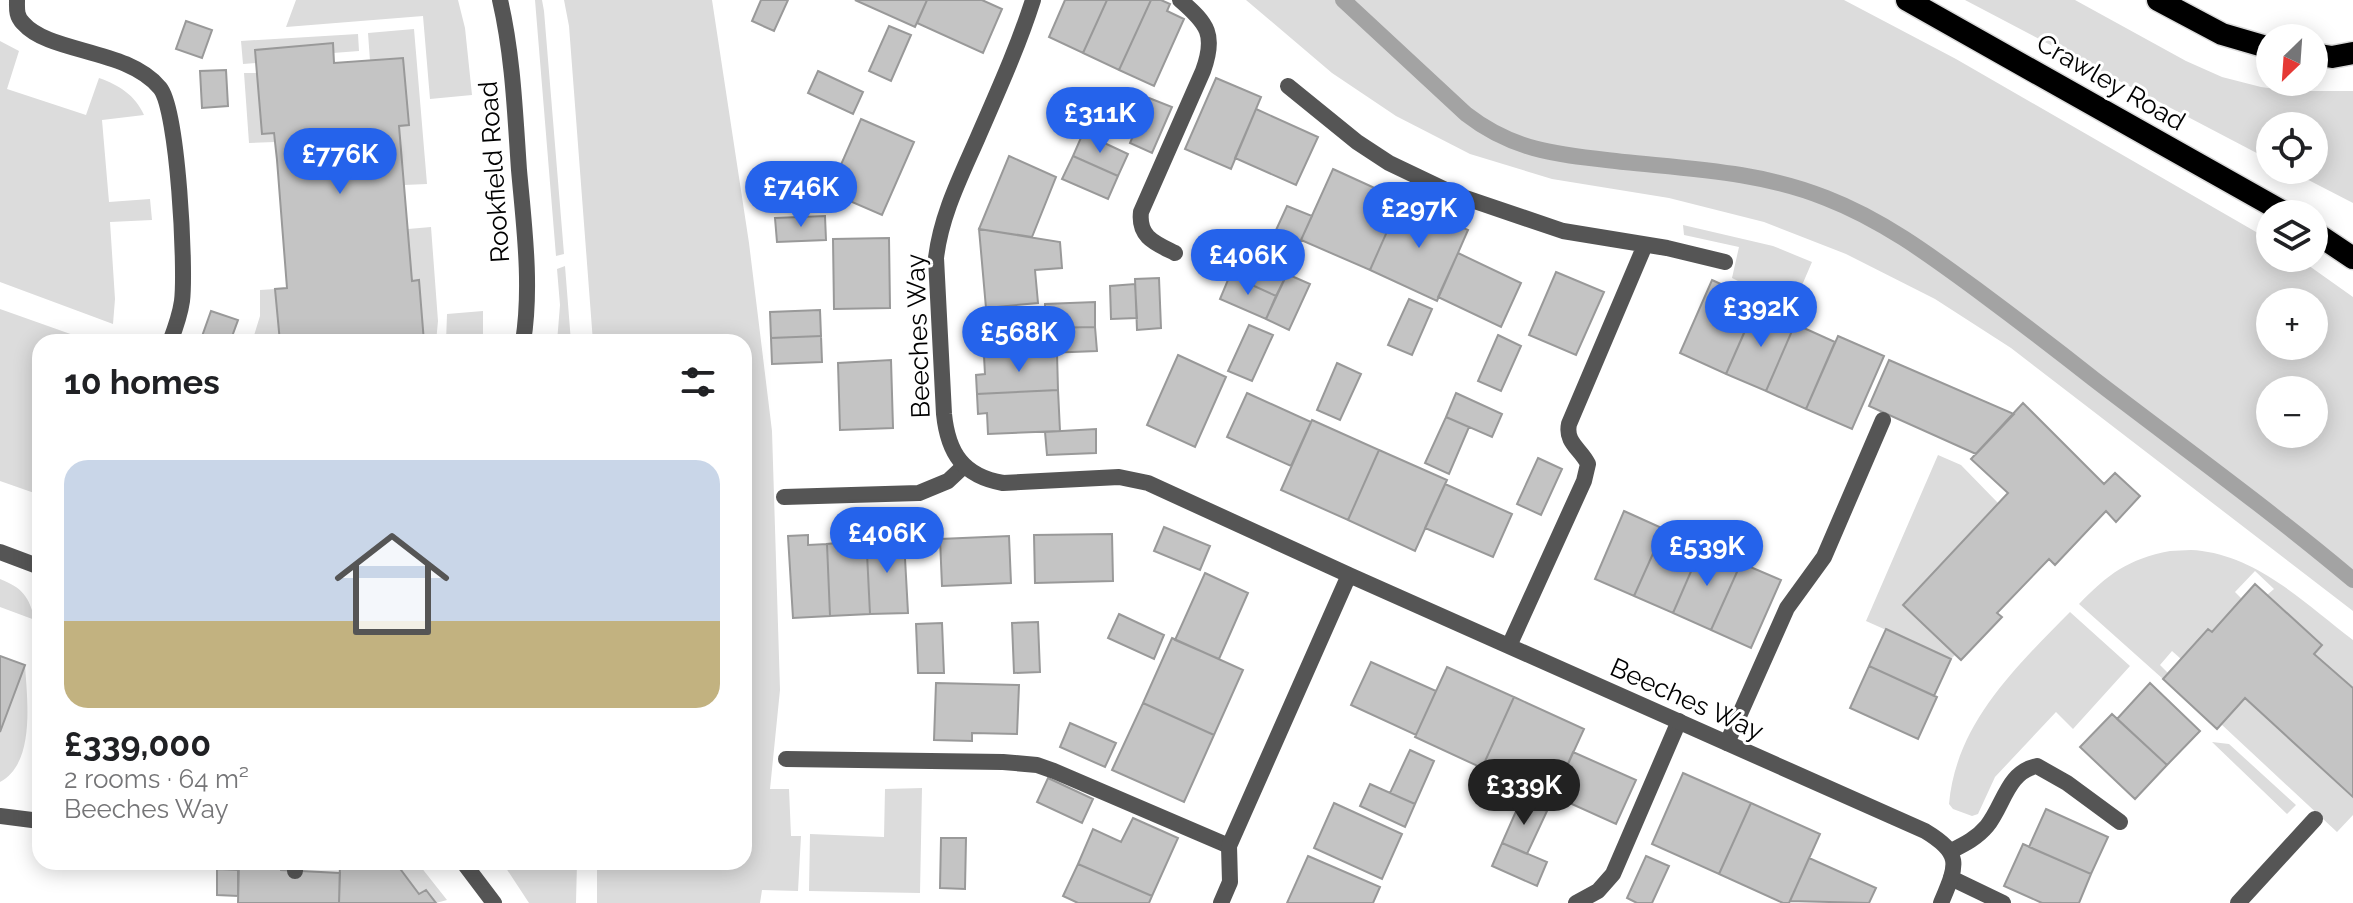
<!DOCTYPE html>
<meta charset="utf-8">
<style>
body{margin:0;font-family:Raleway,sans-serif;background:#f2f2f2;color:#202124;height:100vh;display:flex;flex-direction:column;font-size:30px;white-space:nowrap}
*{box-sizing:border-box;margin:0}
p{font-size:26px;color:#757577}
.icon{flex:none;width:44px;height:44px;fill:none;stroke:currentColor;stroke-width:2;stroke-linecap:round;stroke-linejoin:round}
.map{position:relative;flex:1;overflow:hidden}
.sheet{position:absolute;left:32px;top:334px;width:720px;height:536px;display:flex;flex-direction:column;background:#fff;border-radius:24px;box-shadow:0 4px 20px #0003}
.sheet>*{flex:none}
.needle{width:52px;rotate:205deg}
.tools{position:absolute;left:2256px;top:24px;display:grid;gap:16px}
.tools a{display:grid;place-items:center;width:72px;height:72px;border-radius:50%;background:#fff;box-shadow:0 4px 20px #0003;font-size:40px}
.price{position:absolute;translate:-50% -68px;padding:0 18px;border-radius:28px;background:#2563eb;color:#fff;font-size:26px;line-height:52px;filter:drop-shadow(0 2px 4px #0008)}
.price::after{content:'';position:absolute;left:50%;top:48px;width:24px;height:18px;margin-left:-12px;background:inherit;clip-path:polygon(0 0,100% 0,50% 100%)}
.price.on{background:#222;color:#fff}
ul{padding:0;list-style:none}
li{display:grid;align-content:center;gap:16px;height:424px;padding:0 32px}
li+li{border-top:2px solid #e0e0e0}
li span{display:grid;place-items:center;height:248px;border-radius:24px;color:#555}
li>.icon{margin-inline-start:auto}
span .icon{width:144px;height:144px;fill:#fffc;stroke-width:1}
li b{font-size:34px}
h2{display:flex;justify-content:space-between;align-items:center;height:96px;padding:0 32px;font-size:34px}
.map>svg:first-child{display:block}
.green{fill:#dcdcdc;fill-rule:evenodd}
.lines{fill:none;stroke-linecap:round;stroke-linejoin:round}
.stream{stroke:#a3a3a3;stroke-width:16}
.building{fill:#c4c4c4;stroke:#999;stroke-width:2}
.trunk-casing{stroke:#dbdbdb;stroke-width:25}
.service{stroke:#555;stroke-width:16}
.minor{stroke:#555;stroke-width:16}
.tertiary{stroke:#555;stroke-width:16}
.trunk{stroke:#000;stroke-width:22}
.labels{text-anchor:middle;stroke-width:6;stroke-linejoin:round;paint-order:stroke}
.street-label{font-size:26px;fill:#000;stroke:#fff}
</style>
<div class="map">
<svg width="2353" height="903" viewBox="0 0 2353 903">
<rect width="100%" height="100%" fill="#fff"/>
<path class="green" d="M296,0H458L465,28L472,95L430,99L423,16L286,27Z
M535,0H542L544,11L564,254L556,256Z
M564,0H712L749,243L772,431L780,690L770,789H789L791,836H801L798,891L762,890L760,903H597V862H744V342H593L569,26Z
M1246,0H1844L1956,59L2270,240V258H2298L2353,297V611L2011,348L1935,299L1846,254L1764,222L1669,198L1552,179L1470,154L1396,116L1332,73ZM2270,302H2314V346H2270ZM2314,390V434H2270V390Z
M1965,0H2075L2186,61L2222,77L2261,87L2290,91H2353V203L2289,170H2314V126H2270V160Z
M414,29L427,184L404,185L399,126L409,125L403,58L370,61L368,33Z
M358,34L359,51L333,53L332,43L256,50L257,63L243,64L241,41Z
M0,41L19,51L7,89L86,115L99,78C119,85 135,95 144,115L102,120L109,202L150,199L152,220L110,222L115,299L113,324L0,282Z
M244,73H257L275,142L249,143Z
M1683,225L1773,246L1812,262L1787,320L1756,306L1758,301L1739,293L1744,284L1732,278L1739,247L1684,235Z
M431,227L438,321L436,342H424L419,281H412L408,229Z
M565,266L571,342H557L560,305L557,269Z
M275,289L280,342H252L260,316V290Z
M0,309L93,342H40V495L0,481Z
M483,311V342H446L447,314Z
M1938,455L1961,465L1998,503L1903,605L1956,654L1951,659L1866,621Z
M2170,551C2180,551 2191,549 2202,551C2261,559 2307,605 2353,640V688L2314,654L2322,644L2267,595L2274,589L2255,571L2235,592L2242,599L2212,632L2181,659L2172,651L2160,665L2168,673L2163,679L2079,604C2108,574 2128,559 2170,551Z
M0,579C23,588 29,597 35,620L0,607Z
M2070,612L2130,666L2073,729L2056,712L1995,777L1978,814L1972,816L1953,809L1949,804C1956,723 2017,666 2070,612Z
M25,665C27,698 36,763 0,782V732Z
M2245,698L2353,797V815L2337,832L2221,724Z
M2212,742L2229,744L2296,805L2287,814Z
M922,788L920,893L809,891L810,834L884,837L885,789Z
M393,862H417L447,900L436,903L426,890L419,894L398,866H393Z
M502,862H577L576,903H529Z"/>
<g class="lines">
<path class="stream" d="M1343,0L1466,114C1516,153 1563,155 1624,162C1692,169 1762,172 1826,198C1883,220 1931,256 1980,292C2019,321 2057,350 2095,380C2181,446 2270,510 2353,580"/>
</g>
<path class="building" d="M761,0H788L774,31L752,21Z
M855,0H927L915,27Z
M927,0H982L1002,9L983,53L917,23Z
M1065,0H1107L1083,53L1049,37Z
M1107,0H1151L1119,70L1083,53Z
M1151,0H1161L1170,4L1167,11L1184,19L1154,86L1119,70Z
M186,21L212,30L202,58L176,49Z
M889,26L911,35L891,81L869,71Z
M333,43L334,63L403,58L409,125L399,126L412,281L419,280L424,342H280L275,289L287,288L277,160L274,133L262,134L255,50Z
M226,70L228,106L202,108L200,71Z
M818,71L863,92L853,114L808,93Z
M1216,78L1261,97L1231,169L1185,149Z
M1149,98L1172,107L1152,153L1130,143Z
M1256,109L1318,137L1296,185L1235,158Z
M861,119L914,142L882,215L829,192Z
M1083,133L1128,154L1118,176L1073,156Z
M1009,156L1056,177L1032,237L979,229Z
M1073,156L1118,176L1108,199L1062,179Z
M1333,169L1401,200L1370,270L1301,240Z
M1401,200L1468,230L1437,301L1370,270Z
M1287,206L1312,216L1291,262L1266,252Z
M825,216L826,240L777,242L775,218Z
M979,229L1060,242L1062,268L1035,270L1038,303L986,308Z
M889,238L890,308L834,309L833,239Z
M1241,252L1287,274L1276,296L1230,275Z
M1458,253L1521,283L1501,327L1438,297Z
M1556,272L1604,292L1576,355L1529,335Z
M1287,274L1310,284L1289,330L1266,319Z
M1230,275L1276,296L1266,319L1220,299Z
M1159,278L1161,328L1137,330L1135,279Z
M1712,280L1758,301L1726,374L1680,353Z
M1135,284L1137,318L1111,319L1110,286Z
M1409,299L1432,309L1412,355L1388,345Z
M1095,302V327L1045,328V304Z
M1756,306L1795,324L1766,391L1726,374Z
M820,310L821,336L771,338L770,312Z
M211,311L238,320L230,342H200Z
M1795,324L1835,342L1806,409L1766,391Z
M1249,325L1273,335L1252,381L1228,371Z
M1095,327L1097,351L1047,353L1045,328Z
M1498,335L1521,346L1501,391L1478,381Z
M821,336L822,362L772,364L771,338Z
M1838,336L1884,356L1852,429L1806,409Z
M1057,353L1058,390L977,394L976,375L985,374L984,356Z
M1178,355L1226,377L1195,447L1147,425Z
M891,360L893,428L840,430L838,363Z
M1889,360L2014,414L1976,454L1869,406Z
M1337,363L1361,374L1340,420L1317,410Z
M1058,390L1060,431L988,434L987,413L978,414L977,394Z
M1247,393L1311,422L1291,466L1227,437Z
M1456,393L1502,414L1492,437L1446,417Z
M2023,403L2104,484L2115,473L2140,496L2116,522L2106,511L2055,565L2049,559L1997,613L2002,617L1961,660L1903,605L2008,493L1971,459Z
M1446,417L1469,427L1449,474L1425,463Z
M1312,420L1379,450L1348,520L1281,490Z
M1096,429V453L1047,455L1045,432Z
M1379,450L1447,480L1415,551L1348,520Z
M1538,458L1562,469L1541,515L1517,504Z
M1445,484L1512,514L1493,557L1425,528Z
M1624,511L1664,529L1634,596L1595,579Z
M1164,527L1210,546L1200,570L1154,551Z
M1664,529L1702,546L1673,613L1634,596Z
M885,532V540H904L908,613L870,614L866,533Z
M866,533L870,614L830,616L827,544L847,542L846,534Z
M1112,534L1113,581L1035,583L1034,535Z
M808,535V545L827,544L830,616L793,618L788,536Z
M1009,536L1011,583L942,586L940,539Z
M1702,546L1741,563L1711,630L1673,613Z
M1741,563L1781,580L1751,648L1711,630Z
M1205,573L1248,593L1219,659L1175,640Z
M2255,584L2322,645L2314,654L2353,688V797L2245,698L2217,729L2163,679L2208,629L2212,632Z
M1119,614L1164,635L1154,659L1108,638Z
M1038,622L1040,672L1014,673L1012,623Z
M942,623L944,673H918L916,624Z
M1886,629L1951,659L1934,696L1869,666Z
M1172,638L1243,670L1214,735L1143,703Z
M0,656L25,665L0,732Z
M1371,662L1436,691L1416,735L1351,705Z
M1869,666L1937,697L1918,739L1850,708Z
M1447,667L1514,697L1482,768L1415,737Z
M936,683L1019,685L1017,734L972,733V741L934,740Z
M2150,683L2200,731L2167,765L2117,719Z
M1514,697L1584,729L1552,799L1482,768Z
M1143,703L1214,735L1184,802L1112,770Z
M2112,714L2167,765L2135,799L2080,747Z
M1070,723L1116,743L1105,767L1060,747Z
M1410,750L1434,761L1415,804L1390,793Z
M1573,752L1636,780L1616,824L1554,796Z
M1683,773L1751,803L1719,874L1652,844Z
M1048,778L1093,799L1082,823L1037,802Z
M1370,784L1415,804L1405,827L1360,806Z
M1521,800L1547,811L1527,854L1502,843Z
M1334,803L1402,834L1382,879L1314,848Z
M1751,803L1820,834L1789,903H1783L1719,874Z
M2046,809L2108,837L2091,874L2029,847Z
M1133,818L1178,838L1152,896L1078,864L1093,829L1121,842Z
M941,838H966L965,889L940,888Z
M1502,843L1547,862L1537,886L1492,866Z
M2023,844L2091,874L2079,903H2042L2004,886Z
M1308,856L1380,887L1373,903H1287Z
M1646,856L1669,866L1652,903H1637L1627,898Z
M1809,858L1876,888L1869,903L1790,901Z
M369,862H393V866H398L419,894L426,890L436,903H339L340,864L369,865Z
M239,863L281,865V870L340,873L339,903H238Z
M1078,864L1152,896L1149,903H1078L1063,896Z
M217,869L238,870V896L217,895Z"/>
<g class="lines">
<g class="trunk-casing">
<path id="trunk" d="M1907,0L2287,214
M2158,0L2222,34L2270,48
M2314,54L2332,57L2353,53
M2314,232L2353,258"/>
</g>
<path class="service" d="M1175,253C1155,243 1138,237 1141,212L1203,71C1216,35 1208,24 1180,0
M784,497L919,493L948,481L964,466
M0,552L40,567
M1727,743L1787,608L1824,557L1883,420
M786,759L1003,762L1037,765L1054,771L1229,846
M1951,851C1965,844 1977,838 1987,826C2004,805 2007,772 2037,766L2067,783L2120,822
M295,871V862
M1951,878L2003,903
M1576,903L1598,891L1613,874L1679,721
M2238,903L2315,819"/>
<path class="minor" d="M17,0C17,9 16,16 23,23C50,54 127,48 160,88C178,110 186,268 182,301C180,315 175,329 170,342
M1033,0C1018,47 998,91 978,137C961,176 941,215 936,258L944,414C948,453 963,476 1003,483L1119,477L1148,483L1349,575
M1288,86L1357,142L1389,163L1454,194L1563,231L1667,248L1725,262
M1509,646L1584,481L1588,464C1581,449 1565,443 1569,424L1645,245
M0,816L40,821
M1221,903L1230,882L1229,846L1349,575L1925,831C1963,854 1957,865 1941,903"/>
<path class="tertiary" d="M500,0C513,56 515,113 519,170C524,226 532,286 523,342
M463,862L494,903"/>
<use href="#trunk" class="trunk"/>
</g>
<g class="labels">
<g class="street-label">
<text transform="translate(2111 82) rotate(30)" y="9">Crawley Road</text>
<text transform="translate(494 172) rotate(-94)" y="9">Rookfield Road</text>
<text transform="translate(918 336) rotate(-92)" y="9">Beeches Way</text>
<text transform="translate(1687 699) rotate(24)" y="9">Beeches Way</text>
</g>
</g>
</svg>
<div class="tools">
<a><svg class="needle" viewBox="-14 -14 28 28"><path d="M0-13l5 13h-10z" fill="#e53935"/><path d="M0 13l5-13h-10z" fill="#757577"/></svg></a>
<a><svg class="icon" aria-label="locate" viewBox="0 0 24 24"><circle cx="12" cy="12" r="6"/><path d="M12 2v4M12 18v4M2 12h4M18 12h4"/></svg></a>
<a><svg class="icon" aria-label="layers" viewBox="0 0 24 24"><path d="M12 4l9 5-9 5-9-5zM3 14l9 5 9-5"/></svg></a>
<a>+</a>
<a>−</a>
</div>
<b class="price" style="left:1100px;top:155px">£311K</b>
<b class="price" style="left:340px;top:196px">£776K</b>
<b class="price" style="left:801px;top:229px">£746K</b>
<b class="price" style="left:1419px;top:250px">£297K</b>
<b class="price" style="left:1248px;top:297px">£406K</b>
<b class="price" style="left:1761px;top:349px">£392K</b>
<b class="price" style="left:1019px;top:374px">£568K</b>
<b class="price" style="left:887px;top:575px">£406K</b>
<b class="price" style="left:1707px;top:588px">£539K</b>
<b class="price on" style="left:1524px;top:827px">£339K</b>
<section class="sheet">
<h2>10 homes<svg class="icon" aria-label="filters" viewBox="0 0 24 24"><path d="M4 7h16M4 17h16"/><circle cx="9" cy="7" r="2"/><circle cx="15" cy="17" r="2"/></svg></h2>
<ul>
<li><span style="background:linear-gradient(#c9d6e8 65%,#c2b280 0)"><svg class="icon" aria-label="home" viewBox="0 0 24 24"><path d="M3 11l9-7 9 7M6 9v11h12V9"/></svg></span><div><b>£339,000</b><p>2 rooms · 64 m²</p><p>Beeches Way</p></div></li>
</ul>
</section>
</div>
